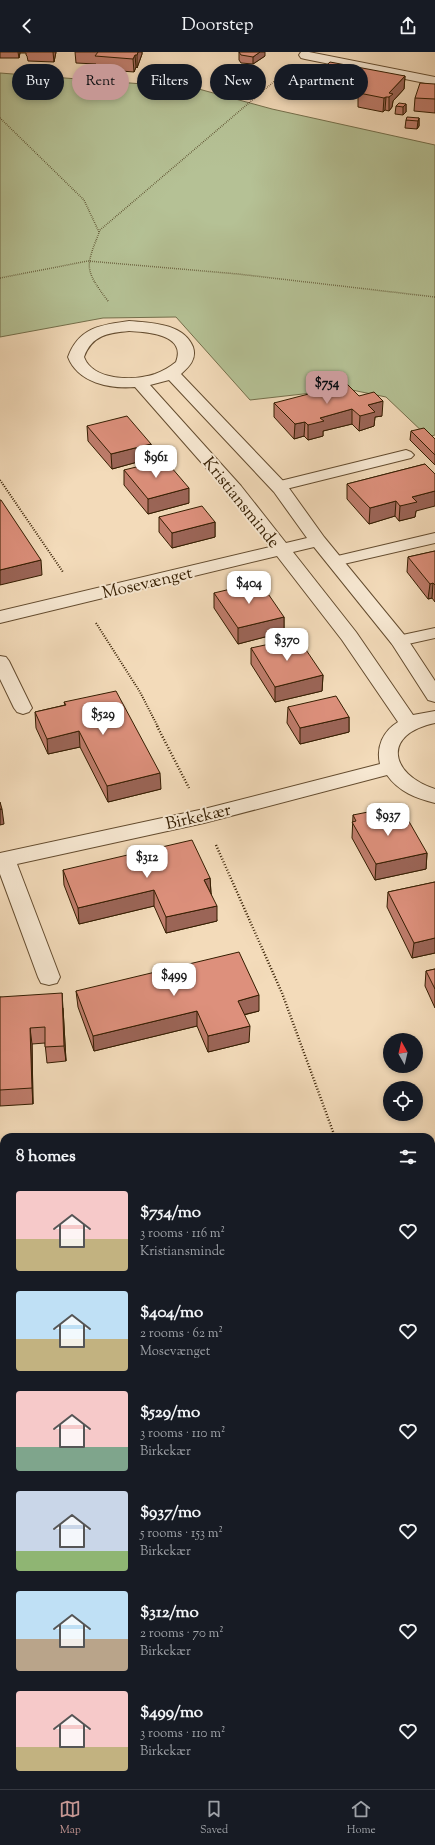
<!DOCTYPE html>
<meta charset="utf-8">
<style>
body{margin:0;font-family:"Sorts Mill Goudy",serif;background:#20242c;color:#f1f3f6;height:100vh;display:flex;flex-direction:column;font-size:15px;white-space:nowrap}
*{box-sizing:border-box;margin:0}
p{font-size:13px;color:#9ea1a6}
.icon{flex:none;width:22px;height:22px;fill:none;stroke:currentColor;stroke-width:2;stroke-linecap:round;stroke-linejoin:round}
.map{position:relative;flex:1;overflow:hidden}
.side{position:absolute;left:0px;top:1081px;width:435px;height:656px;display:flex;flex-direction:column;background:#171b24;border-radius:12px 12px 0 0;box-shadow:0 2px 6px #0003}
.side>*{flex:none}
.hud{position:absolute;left:12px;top:12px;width:411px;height:36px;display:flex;gap:8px}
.needle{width:26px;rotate:352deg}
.fabs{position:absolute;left:383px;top:981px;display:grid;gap:8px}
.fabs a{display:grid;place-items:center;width:40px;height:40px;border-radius:50%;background:#171b24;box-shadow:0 2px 6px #0003;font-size:20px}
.price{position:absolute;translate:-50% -34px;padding:0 9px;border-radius:8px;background:#fff;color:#222;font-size:13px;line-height:26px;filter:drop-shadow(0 1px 2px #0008)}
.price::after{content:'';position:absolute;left:50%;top:24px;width:12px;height:9px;margin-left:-6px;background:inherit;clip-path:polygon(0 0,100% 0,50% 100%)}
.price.on{background:#c59692;color:#111}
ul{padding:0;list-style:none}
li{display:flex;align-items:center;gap:12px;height:100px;padding:0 16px}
li span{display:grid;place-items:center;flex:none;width:112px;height:80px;border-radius:4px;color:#555}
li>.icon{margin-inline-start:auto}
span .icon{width:48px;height:48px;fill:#fffc;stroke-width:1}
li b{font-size:17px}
h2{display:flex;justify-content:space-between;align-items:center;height:48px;padding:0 16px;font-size:17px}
.chip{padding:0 14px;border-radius:18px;background:#171b24;box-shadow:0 2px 6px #0003;font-size:14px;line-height:36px}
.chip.on{background:#c59692;color:#111}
header{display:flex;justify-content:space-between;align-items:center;height:52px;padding:0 16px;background:#171b24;font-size:18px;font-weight:600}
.dock{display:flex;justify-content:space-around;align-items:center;height:56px;border-top:1px solid #363941;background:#171b24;font-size:11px;color:#9ea1a6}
.dock a{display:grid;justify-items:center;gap:2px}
.dock .on{color:#c59692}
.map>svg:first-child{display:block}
.green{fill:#b5c195;stroke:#746f4b}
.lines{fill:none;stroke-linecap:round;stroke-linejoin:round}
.service-casing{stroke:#644c2f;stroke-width:2}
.minor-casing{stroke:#644c2f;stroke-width:2}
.path-far3{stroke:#341d01;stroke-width:1.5;stroke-dasharray:0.5 1.5;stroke-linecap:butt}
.path-far2{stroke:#341d01;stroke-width:2;stroke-dasharray:1 1.5;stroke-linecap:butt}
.path-far1{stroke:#341d01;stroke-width:2.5;stroke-dasharray:1 2;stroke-linecap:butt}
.path{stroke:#341d01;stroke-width:3;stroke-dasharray:1.5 2.5;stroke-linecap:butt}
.service{fill:#f7e8d2;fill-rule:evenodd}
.minor{fill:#f7e8d2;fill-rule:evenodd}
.wall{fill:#be7c6b;stroke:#341d01}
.shaded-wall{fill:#9b6557;stroke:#341d01}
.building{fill:#dd907c;stroke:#341d01}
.labels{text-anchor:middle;stroke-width:4;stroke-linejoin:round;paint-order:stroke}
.street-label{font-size:17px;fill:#341d01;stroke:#f7e8d2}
</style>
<header><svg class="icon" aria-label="back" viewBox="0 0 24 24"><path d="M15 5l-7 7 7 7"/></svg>Doorstep<svg class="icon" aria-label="share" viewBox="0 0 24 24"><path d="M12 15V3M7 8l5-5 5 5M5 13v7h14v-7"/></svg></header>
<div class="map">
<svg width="435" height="1737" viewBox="0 0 435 1737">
<rect width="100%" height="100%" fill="#f3dbba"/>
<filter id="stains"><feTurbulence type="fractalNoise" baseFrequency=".005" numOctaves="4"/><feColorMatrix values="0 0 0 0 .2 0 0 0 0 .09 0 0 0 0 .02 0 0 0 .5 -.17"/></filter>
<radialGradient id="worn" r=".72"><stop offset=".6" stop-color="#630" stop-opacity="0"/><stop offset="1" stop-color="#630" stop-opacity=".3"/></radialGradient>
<path class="green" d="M0,21L195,36L272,57L435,93V383L428,385L386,345L347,337L250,348L176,265L103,266L0,285Z"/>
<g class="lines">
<g class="service-casing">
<path id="service" d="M406,398L411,400L414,403L411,406L278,439L272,437L270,434L272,431Z
M435,481V491L335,514L329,512L327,509L329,506Z
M435,576V586L399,594L393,593L390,589L393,585Z
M0,604L6,605L9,609L32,656L29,660L23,662L17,660L14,656L0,627Z"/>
</g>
<g class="minor-casing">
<path id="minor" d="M301,0H309L435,25V33L305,7L301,6L299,3Z
M129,269C151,271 183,271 193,295C197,307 189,315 181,322L286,432L324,485L406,585L435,629V650L428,648L392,592L314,495L293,500L356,580L413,663L435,659V671C382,682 389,722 435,737V751C416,746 399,740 387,723L204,771L17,812L60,925L57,931L49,933L41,931L38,925L0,822V801L204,757L380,712C376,695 383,679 398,670L342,588L277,504L0,571V559L270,495L229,442L135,335C110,337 78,331 68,305C79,275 101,273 129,269ZM129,279C146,280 187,282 176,310C170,315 163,319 155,322C134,329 93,329 84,305C92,283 108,281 129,279ZM169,328L274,440L307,486L286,491L241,434L150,333Z
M431,1601H435V1631H431Z
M4,1665V1695L0,1696V1666Z"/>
</g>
<path class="path-far3" d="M0,66L84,148L99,180
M0,226L88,209L238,222L435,245
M108,249C83,216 86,215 100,178L284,21"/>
<path class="path-far2" d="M0,428L63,520
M96,571L140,640L158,675"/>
<path class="path-far1" d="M157,674L189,736
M216,793L282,941L335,1085
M431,1116L435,1115
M0,1132H4"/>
<path class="path" d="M360,1733V1737"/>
<use href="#service" class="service"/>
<use href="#minor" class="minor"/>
</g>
<path class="wall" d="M0,0H56L54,10L28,9L27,4L26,3V1H20L19,6H0Z
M75,0H142V2L137,16L136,15L134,20L96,17V12L76,11Z
M239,0L265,4L253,12L241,11L239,8Z
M317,23L405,24L404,37L393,49L392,55L389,59L385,58L383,60L358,55V45L316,36V31L312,35L299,33V25Z
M435,32V61L414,59L415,46Z
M406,52V60L403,63L395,62L396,54Z
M419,66V74L417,77L405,76L406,68Z
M359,344L382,364L375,365L374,374L359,379L352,372L323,379V384L308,388L304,384L294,387L274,365V351Z
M87,374L151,392L152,406L112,417L88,389Z
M411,379L435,387V413L410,388Z
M425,412L416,459L415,465L399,469L395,464L369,472L347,447V432Z
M124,418L189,451L148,462L124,433Z
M159,465L215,470V485L172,496L159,480Z
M435,499V550L432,546L428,547L407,520L408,505Z
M214,541L284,565V580L238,592L214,556Z
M251,596L323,623L322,639L275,650L251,612Z
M64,650L161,737L108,750L80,695L48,702L36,676L35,660L65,653Z
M288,655L349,665V680L300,692L287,671Z
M353,763L372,766L427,801L426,817L375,828L352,786Z
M63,818L210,826L211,841L217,869L166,881L154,854L79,872L64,833Z
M435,830V901L412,906L387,855L388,840Z
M435,917V956L425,934L426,919Z
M76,939L259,959L244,963L249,990L208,1000L197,974L94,999L78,955Z
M0,945L63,956L66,1009L47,1011L45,991L32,992L33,1052L0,1054Z"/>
<path class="shaded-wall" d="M18,0H20L19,6Z
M53,0H56L54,10Z
M138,0H142V2L137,16V3Z
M260,0H265V4L253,12V5Z
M135,3L136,15L134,20L133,7Z
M316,23V31L312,35V27Z
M405,24L404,37L393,49L392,55L389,59V41Z
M386,45L385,58L383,60L384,46Z
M406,52V60L403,63V55Z
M419,66V74L417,77L418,69Z
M383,349L382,364L375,365L374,374L359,379L360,364L368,353Z
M352,357V372L323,379V384L308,388V373L320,366Z
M305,370L304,384L294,387L295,372Z
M151,392L152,406L112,417L111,402Z
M189,436V451L148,462V447Z
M435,439V454L416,459L415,465L399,469L400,454L412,445Z
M396,449L395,464L369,472L370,456Z
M215,470V485L172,496V481Z
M41,508L42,523L0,533V518Z
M433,531L432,546L428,547L430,532Z
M284,565V580L238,592V576Z
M323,623L322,639L275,650V635Z
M349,665V680L300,692V676Z
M79,679L80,695L48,702L47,687Z
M160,721L161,737L108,750L107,734Z
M0,757H2L4,772L0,773Z
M427,801L426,817L375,828L376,812Z
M210,826L211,842L204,828Z
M154,838V854L79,872L78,856Z
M217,854V869L166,881V865Z
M435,886V901L412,906L414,891Z
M62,941L63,956L66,1009L64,994Z
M259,943V959L238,964V949Z
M197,959V974L94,999L93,984Z
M250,974L249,990L208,1000V984Z
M30,976L32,992L33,1052L32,1036Z
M0,1283H4V1298L0,1299Z
M4,1386V1401L0,1402V1387Z
M0,1550H4V1564L0,1565Z"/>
<path class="building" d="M98,0H138L137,3H135L133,7L95,4Z
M239,0H260L253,5L241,3Z
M330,10L405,24L389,41L393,42L389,45H386L384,46L359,41L367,33L316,23Z
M303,20L317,23L312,27L299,25Z
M420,31L435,32V47L415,46Z
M399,51L406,52L403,55L396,54Z
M407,65L419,66L418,69L406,68Z
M347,332L359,344L374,340L383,349L368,353L375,360L360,364L352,357L320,366L324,369L308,373L305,370L295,372L274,351Z
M127,364L151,392L111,402L87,374Z
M424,376L435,387V403L411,379Z
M165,408L189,436L148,447L124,418Z
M425,412L435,422V439L412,445L417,450L400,454L396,449L370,456L347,432Z
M0,448H1L41,508L0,518Z
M202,454L215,470L172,481L159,465Z
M435,499V533L433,531L430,532L408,505Z
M260,530L284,565L238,576L214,541Z
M298,586L323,623L275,635L251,596Z
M116,639L160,721L107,734L79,679L47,687L35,660L66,653L64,650Z
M336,644L349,665L300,676L288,655Z
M0,750L2,757H0Z
M403,759L427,801L376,812L352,770L356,769L353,763L368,760L372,766Z
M192,788L210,826L204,828L217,854L166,865L154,838L78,856L63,818Z
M435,830V886L414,891L388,840Z
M239,900L259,943L238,949L250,974L208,984L197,959L93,984L76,939Z
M435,917V937L426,919Z
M62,941L64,994L45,995V975L30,976L32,1036L0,1038V945Z
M4,1232V1283H0V1233Z
M0,1331H4V1386L0,1387Z
M4,1420V1550H0V1421Z
M184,1733H277L278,1737H185Z"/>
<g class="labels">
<g class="street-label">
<text transform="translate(242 450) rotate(51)" y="6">Kristiansminde</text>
<text transform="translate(147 530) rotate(-13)" y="6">Mosevænget</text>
<text transform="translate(198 764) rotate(-13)" y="6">Birkekær</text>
</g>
</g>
<rect width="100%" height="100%" filter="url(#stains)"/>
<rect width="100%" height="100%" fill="url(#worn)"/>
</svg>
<div class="fabs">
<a><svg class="needle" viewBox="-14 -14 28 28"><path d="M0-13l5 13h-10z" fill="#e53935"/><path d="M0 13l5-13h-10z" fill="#9ea1a6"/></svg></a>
<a><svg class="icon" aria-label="locate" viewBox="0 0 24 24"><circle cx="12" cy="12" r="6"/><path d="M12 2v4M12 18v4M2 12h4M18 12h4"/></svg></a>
</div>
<b class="price on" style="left:327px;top:353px">$754</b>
<b class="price" style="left:156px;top:427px">$961</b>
<b class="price" style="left:249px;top:553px">$404</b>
<b class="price" style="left:287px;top:610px">$370</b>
<b class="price" style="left:103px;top:684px">$529</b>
<b class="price" style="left:388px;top:785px">$937</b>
<b class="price" style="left:147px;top:827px">$312</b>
<b class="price" style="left:174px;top:945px">$499</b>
<div class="hud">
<a class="chip">Buy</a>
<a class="chip on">Rent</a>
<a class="chip">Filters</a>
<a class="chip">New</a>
<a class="chip">Apartment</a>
</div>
<section class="side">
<h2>8 homes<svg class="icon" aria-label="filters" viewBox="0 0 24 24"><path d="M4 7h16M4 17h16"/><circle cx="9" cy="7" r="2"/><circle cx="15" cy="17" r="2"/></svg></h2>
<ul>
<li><span style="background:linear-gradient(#f6c9c9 60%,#c2b280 0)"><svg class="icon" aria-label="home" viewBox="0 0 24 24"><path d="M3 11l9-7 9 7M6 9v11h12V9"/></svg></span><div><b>$754/mo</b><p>3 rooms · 116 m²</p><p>Kristiansminde</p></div><svg class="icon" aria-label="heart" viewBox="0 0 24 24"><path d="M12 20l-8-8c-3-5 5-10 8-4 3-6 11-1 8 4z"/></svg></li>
<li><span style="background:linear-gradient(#bfe0f5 60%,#c2b280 0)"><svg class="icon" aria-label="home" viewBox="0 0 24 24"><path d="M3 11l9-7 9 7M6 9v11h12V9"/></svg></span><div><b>$404/mo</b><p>2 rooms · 62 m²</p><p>Mosevænget</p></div><svg class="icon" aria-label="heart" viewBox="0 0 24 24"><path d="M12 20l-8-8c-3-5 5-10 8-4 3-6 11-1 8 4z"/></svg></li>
<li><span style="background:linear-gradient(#f6c9c9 70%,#7fa58c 0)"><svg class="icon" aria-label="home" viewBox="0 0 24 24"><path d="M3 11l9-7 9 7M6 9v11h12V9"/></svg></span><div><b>$529/mo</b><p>3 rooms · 110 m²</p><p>Birkekær</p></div><svg class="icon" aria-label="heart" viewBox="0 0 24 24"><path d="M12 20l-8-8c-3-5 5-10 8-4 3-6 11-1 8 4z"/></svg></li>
<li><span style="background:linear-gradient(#c9d6e8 75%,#8fb573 0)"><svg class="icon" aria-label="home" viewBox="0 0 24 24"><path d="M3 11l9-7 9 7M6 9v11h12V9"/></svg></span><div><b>$937/mo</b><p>5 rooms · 153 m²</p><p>Birkekær</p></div><svg class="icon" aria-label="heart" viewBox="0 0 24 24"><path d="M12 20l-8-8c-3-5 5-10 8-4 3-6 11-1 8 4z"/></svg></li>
<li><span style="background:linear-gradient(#bfe0f5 60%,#b9a48a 0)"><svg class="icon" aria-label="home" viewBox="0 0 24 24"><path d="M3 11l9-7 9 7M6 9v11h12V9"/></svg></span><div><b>$312/mo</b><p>2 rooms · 70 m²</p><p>Birkekær</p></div><svg class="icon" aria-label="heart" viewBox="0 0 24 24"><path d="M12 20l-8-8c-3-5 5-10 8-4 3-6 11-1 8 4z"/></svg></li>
<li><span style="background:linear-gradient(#f6c9c9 70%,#c2b280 0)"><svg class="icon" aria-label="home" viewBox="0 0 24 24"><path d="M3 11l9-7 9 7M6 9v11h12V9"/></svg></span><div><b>$499/mo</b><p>3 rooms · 110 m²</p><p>Birkekær</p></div><svg class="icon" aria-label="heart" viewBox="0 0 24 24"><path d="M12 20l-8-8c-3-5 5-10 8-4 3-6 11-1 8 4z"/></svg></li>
</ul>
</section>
</div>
<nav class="dock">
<a class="on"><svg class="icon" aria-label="map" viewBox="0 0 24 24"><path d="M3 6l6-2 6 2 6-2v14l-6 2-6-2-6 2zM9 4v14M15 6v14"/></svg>Map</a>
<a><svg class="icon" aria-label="saved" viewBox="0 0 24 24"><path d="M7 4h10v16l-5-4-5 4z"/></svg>Saved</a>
<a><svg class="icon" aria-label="home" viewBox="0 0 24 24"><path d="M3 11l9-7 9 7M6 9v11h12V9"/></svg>Home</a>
</nav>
